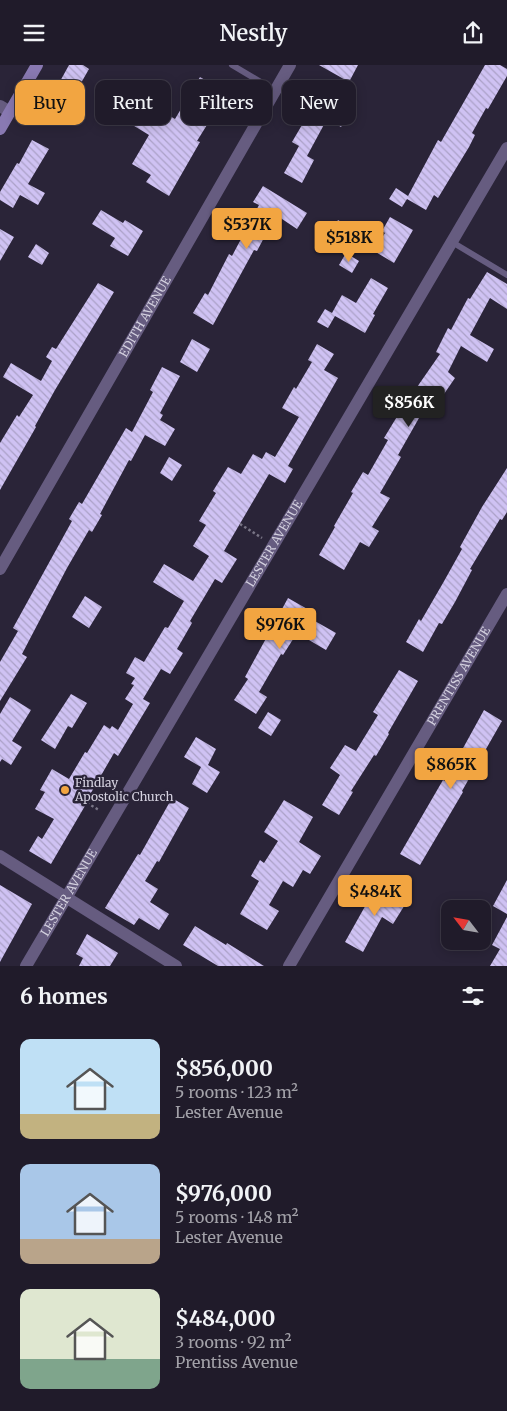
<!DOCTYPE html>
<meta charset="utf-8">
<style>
body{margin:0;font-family:Merriweather,serif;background:#282432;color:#f1f3f6;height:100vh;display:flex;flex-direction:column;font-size:19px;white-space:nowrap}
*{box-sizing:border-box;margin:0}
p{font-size:16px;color:#a2a1a8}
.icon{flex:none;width:28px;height:28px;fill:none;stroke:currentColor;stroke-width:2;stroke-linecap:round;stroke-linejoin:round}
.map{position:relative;height:901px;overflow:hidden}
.drawer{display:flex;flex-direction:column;background:#201b2a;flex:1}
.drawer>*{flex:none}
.banner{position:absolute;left:15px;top:15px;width:478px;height:45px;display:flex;gap:10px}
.needle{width:32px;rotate:301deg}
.controls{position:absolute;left:441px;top:835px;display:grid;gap:10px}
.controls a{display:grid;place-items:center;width:50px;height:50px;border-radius:10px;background:#201b2a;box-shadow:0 2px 12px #0003,0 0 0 1px #3d3947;font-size:25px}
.price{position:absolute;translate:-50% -42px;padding:0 11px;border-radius:5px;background:#f2a541;color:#111;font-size:16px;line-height:32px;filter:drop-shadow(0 1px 2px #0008)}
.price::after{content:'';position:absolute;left:50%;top:30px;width:15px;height:11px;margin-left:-8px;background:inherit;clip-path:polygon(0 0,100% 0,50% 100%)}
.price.current{background:#222;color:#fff}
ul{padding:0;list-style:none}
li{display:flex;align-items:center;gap:15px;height:125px;padding:0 20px}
li span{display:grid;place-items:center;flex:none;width:140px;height:100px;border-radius:10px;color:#555}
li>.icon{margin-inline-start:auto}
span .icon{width:60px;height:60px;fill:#fffc;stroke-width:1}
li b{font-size:21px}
h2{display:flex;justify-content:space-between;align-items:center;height:60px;padding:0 20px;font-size:21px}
.pill{padding:0 18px;border-radius:10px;background:#201b2a;box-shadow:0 2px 12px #0003,0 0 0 1px #3d3947;font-size:18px;line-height:45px}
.pill.current{background:#f2a541;color:#111}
header{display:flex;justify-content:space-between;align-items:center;height:65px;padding:0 20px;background:#201b2a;font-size:22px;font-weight:600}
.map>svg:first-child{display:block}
.building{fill:url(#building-back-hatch)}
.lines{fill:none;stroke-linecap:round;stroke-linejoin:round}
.path{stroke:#797586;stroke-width:2.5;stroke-dasharray:2.5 2.5;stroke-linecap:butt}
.lane{stroke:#665c80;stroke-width:6}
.street{stroke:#665c80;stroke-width:12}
.secondary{stroke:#8979b2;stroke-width:12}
.poi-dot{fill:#f2a541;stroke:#2a2438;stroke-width:2}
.labels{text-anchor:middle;stroke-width:5;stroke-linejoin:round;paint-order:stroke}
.street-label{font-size:12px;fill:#d4d1df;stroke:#2a2438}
.poi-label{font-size:12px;fill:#d4d1df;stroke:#2a2438;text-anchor:start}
</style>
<header><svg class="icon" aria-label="menu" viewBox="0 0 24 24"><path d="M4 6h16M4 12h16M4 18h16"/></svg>Nestly<svg class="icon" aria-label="share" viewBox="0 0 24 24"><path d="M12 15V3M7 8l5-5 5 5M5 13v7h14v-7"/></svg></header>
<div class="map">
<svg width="507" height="901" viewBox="0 0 507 901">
<defs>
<pattern id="building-back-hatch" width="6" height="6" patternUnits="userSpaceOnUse" patternTransform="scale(1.25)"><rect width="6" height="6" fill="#cfc2f3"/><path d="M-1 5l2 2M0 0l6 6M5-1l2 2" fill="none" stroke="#aba1c7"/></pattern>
</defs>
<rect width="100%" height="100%" fill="#2a2438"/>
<path class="building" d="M69,0H83L89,4L73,32L76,34L61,59L44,50L61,21L58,20Z
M319,0H358L349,17Z
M485,0H500L507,4V11L488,44L486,43L472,68L475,70L469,82L438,133L434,130L426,145L407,134L402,142L389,134L396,123L408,131L438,75L441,77Z
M200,12L218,23L207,42L215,47L197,76L200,77L169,131L146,117L151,110L132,99L149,70L131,59L145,36L175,54Z
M319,31L349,49L341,62L327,54L307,91L314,95L302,118L284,108L299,81L292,77Z
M32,75L49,84L28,119L45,128L38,140L20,130L13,143L0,135V127L17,98L19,99Z
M263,121L307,148L297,164L276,150L257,186L254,185L213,260L193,248L205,228L208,230L229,189L232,191L259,140L253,137Z
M101,145L123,158L125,155L143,166L128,191L110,181L115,173L92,159Z
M390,152L413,165L394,198L374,186L385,168L382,166Z
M338,155L358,167L347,186L327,174Z
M0,164L14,172L0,196Z
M36,179L49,188L42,200L28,192Z
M346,188L359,196L352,208L339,200Z
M487,207L507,219V244L490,233L470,270L494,284L487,297L461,281L448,307L455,313L444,329L436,323L398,390L401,392L380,428L390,433L372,462L379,466L369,482L360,477L344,505L319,490L335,462L334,461L353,428L351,427L363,407L368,410L388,375L384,373L398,350L413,324L415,325L440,289L436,287L448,263L451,265L468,233L470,234Z
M371,213L388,223L373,249L375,250L365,268L335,251L328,263L317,257L325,244L332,248L342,230L356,238Z
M98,218L114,227L55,325L35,361L36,362L0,425V378L17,350L19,352L33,330L3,312L11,298L41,316L52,296L46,292L52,282L56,284Z
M192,274L210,284L197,307L180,297Z
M317,279L334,289L324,305L338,313L288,401L293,404L285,418L269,409L224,486L237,494L222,518L215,514L190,556L192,558L177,584L183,588L170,609L161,604L143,634L150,638L118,691L114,688L88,733L89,734L51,799L29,786L38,771L42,774L54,754L35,744L45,727L40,725L52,704L69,714L85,687L87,688L104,660L110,664L112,661L118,665L133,639L125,634L134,620L131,619L135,613L126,608L135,592L144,597L165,562L168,563L184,536L153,517L164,499L193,516L209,491L193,481L206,460L199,456L216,428L213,426L228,402L241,409L253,389L262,394L266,387L275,392L299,352L282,343L294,322L296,324L312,297L308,295Z
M162,302L180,311L160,348L163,350L160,355L175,364L165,381L145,370L131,396L129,395L100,449L102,450L92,467L89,465L67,503L22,589L27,592L0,636V597L18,566L13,563L72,456L69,454L79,437L82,439L126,363L132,367L153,327L150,325Z
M169,392L182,400L172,416L160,408Z
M507,403V447L502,455L500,454L470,504L472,505L455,537L442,559L439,558L423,587L406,577L419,554L421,556L443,518L462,484L460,482L482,442Z
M85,531L102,542L89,563L72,552Z
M288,533L309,545L306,551L336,568L326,585L297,568L283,590L281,589L259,627L267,632L256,649L234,635L248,614L245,612Z
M399,605L418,616L388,668L389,669L376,691L374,690L351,726L353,727L339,750L322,740L340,710L330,703L345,680L356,686L378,650L373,647Z
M71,629L87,638L72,663L68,661L55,684L41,675Z
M10,632L31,645L12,676L22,682L11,700L2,694L0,697V649Z
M484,645L502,656L462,726L463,727L420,800L400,789L443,715L445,716Z
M268,647L281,655L271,671L258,663Z
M196,672L216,684L208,700L220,707L207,728L192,719L201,702L184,692Z
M172,733L189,743L159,797L157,796L145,816L158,824L150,837L169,849L159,865L139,853L134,860L105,843L138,789L140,790Z
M284,735L313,752L299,777L321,791L310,809L303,805L293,822L283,816L269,840L279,846L267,865L240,849L259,816L251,811L260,795L264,798L278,776L264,767Z
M507,815V849L493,841Z
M0,820L32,839L0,897Z
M377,820L406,838L393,859L382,852L363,887L345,877Z
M507,852V901H490L500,884L492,880Z
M195,861L226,880L227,878L264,901H218L183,880Z
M87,869L118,888L110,901H79L83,893L76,889Z"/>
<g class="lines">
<path class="path" d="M240,459L262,473
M87,738L99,745"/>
<path class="lane" d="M232,0L276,26
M452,177L507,210"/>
<g class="street">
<path d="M0,41L10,47"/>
<path id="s1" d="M0,504L290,0"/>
<path d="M0,791L176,901"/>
<path id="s2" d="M26,901L507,83"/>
<path id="s3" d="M289,901L507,529"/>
</g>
<path class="secondary" d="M0,64L37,0"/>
</g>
<circle class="poi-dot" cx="65" cy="725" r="5"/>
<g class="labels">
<g class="street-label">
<text dy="4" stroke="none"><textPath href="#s1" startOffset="291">EDITH AVENUE</textPath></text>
<text dy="4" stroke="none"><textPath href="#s2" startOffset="490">LESTER AVENUE</textPath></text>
<text dy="4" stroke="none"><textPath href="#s3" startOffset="336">PRENTISS AVENUE</textPath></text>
<text dy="4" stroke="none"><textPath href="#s2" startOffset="85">LESTER AVENUE</textPath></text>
</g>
<g class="poi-label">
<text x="75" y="722">Findlay<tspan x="75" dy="14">Apostolic Church</tspan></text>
</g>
</g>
</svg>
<div class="controls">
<a><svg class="needle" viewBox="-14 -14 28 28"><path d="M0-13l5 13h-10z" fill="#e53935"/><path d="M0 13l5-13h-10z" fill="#a2a1a8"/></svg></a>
</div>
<b class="price" style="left:247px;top:185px">$537K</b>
<b class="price" style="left:349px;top:198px">$518K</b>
<b class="price current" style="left:409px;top:363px">$856K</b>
<b class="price" style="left:280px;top:585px">$976K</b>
<b class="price" style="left:451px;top:725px">$865K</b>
<b class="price" style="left:375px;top:852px">$484K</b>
<div class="banner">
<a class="pill current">Buy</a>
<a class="pill">Rent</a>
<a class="pill">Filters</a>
<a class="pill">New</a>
</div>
</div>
<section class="drawer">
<h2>6 homes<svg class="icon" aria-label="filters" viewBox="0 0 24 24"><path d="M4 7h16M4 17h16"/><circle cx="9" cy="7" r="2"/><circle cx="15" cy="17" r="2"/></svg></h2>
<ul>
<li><span style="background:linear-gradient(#bfe0f5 75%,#c2b280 0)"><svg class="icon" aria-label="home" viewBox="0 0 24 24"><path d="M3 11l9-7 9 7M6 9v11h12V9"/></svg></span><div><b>$856,000</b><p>5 rooms · 123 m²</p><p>Lester Avenue</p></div></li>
<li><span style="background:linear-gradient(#a9c7e8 75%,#b9a48a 0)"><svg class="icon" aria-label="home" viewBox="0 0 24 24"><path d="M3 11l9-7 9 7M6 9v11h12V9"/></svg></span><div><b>$976,000</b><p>5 rooms · 148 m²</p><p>Lester Avenue</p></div></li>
<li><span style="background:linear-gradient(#dfe7d0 70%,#7fa58c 0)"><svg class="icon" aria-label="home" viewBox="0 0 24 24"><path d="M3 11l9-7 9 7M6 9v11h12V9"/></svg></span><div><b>$484,000</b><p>3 rooms · 92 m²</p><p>Prentiss Avenue</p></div></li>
</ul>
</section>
